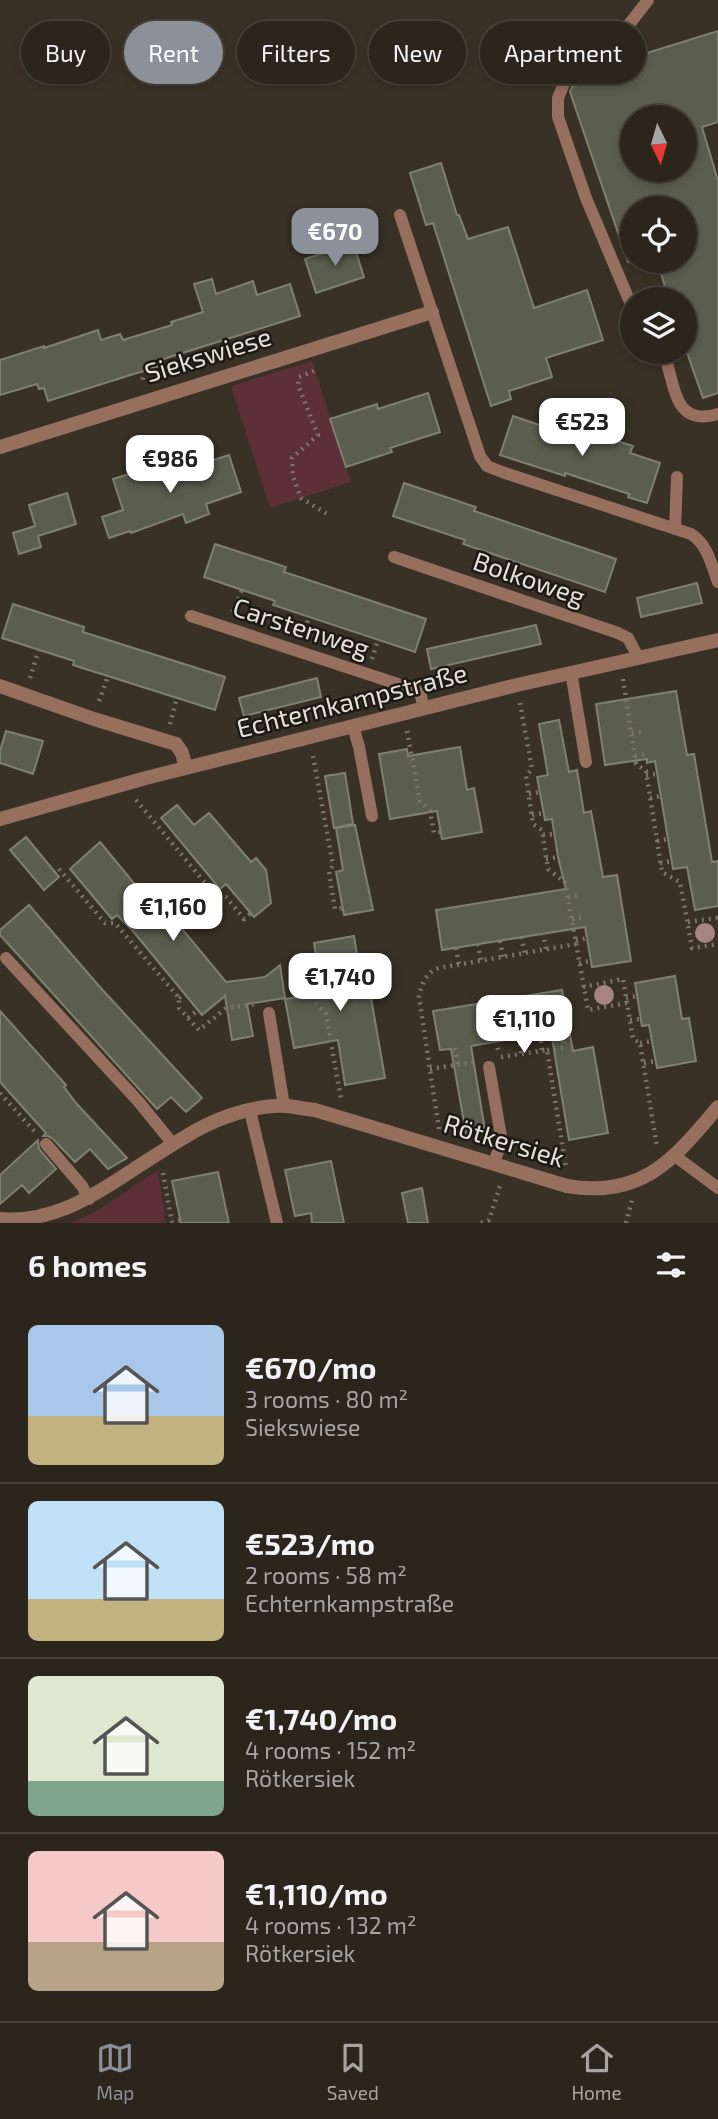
<!DOCTYPE html>
<meta charset="utf-8">
<style>
body{margin:0;font-family:"Exo 2",sans-serif;background:#373129;color:#f1f3f6;height:100vh;display:flex;flex-direction:column;font-size:26px;white-space:nowrap}
*{box-sizing:border-box;margin:0}
p{font-size:23px;color:#a6a5a3}
.icon{flex:none;width:38px;height:38px;fill:none;stroke:currentColor;stroke-width:2;stroke-linecap:round;stroke-linejoin:round}
.map{position:relative;height:1223px;overflow:hidden}
.panel{display:flex;flex-direction:column;background:#2b251c;flex:1}
.panel>*{flex:none}
.hud{position:absolute;left:21px;top:21px;width:677px;height:63px;display:flex;gap:14px}
.needle{width:46px;rotate:175deg}
.controls{position:absolute;left:620px;top:105px;display:grid;gap:14px}
.controls a{display:grid;place-items:center;width:77px;height:77px;border-radius:50%;background:#2b251c;box-shadow:0 4px 10px #0003,0 0 0 2px #47423b;font-size:35px}
.price{position:absolute;translate:-50% -60px;padding:0 16px;border-radius:14px;background:#fff;color:#222;font-size:23px;line-height:46px;filter:drop-shadow(0 2px 4px #0008)}
.price::after{content:'';position:absolute;left:50%;top:42px;width:21px;height:16px;margin-left:-10px;background:inherit;clip-path:polygon(0 0,100% 0,50% 100%)}
.price.on{background:#8c9099;color:#fff}
ul{padding:0;list-style:none}
li{display:flex;align-items:center;gap:21px;height:175px;padding:0 28px}
li+li{border-top:2px solid #47423b}
li span{display:grid;place-items:center;flex:none;width:196px;height:140px;border-radius:10px;color:#555}
li>.icon{margin-inline-start:auto}
span .icon{width:84px;height:84px;fill:#fffc;stroke-width:1}
li b{font-size:30px}
h2{display:flex;justify-content:space-between;align-items:center;height:84px;padding:0 28px;font-size:30px}
.pill{padding:0 24px;border-radius:32px;background:#2b251c;box-shadow:0 4px 10px #0003,0 0 0 2px #47423b;font-size:24px;line-height:63px}
.pill.on{background:#8c9099;color:#fff}
.menu{display:flex;justify-content:space-around;align-items:center;height:98px;border-top:2px solid #47423b;background:#2b251c;font-size:19px;color:#a6a5a3}
.menu a{display:grid;justify-items:center;gap:4px}
.menu .on{color:#8c9099}
.map>svg:first-child{display:block}
.green{fill:#5c3036}
.building{fill:#5b5d4e;stroke:#7e8070;stroke-width:2;fill-rule:evenodd}
.lines{fill:none;stroke-linecap:round;stroke-linejoin:round}
.path{stroke:#7b756a;stroke-width:4.5;stroke-dasharray:2 5;stroke-linecap:butt}
.lane{stroke:#966f5e;stroke-width:12}
.street{stroke:#966f5e;stroke-width:14}
.tree{fill:#a48582}
.labels{text-anchor:middle;stroke-width:5;stroke-linejoin:round;paint-order:stroke}
.street-label{font-size:26px;fill:#e5e0d8;stroke:#1d1a14}
</style>
<div class="map">
<svg width="718" height="1223" viewBox="0 0 718 1223">
<rect width="100%" height="100%" fill="#393125"/>
<path class="green" d="M312,361L351,482L270,508L231,386Z
M158,1170L166,1223H71L100,1209Z"/>
<path class="building" d="M718,31V122L702,127L718,181V393L703,398L684,344V299H669L657,261H684V208H632V261L628,262L570,92L572,87L586,82L584,75L589,71ZM632,117H684V170H632Z
M441,163L457,215H459L468,239L508,227L534,308L587,290L603,340L546,358L552,377L509,391L511,399L491,406L433,223L426,225L410,173Z
M353,243L364,277L316,293L305,259Z
M212,279L216,294L253,281L257,295L290,284L300,316L157,361L159,366L48,401L44,388L39,389L37,384L0,395V360L44,346V348L98,330L101,340L120,334L123,340L172,325L171,322L203,312L194,284Z
M428,393L440,432L390,448L392,452L346,467L330,419L377,404L378,409Z
M513,416L577,438L580,429L633,446L630,453L660,463L647,503L628,497L629,494L565,473V476L500,455Z
M229,455L241,492L206,504L209,514L186,523L183,514L131,533L130,531L109,538L102,517L123,510L113,479L156,466L160,477Z
M404,483L476,507L474,511L616,559L605,592L463,544L465,540L393,516Z
M67,493L76,524L38,536L41,547L19,554L13,533L35,526L29,505Z
M215,544L286,567L284,572L426,619L415,652L273,605L275,601L204,577Z
M697,583L702,603L641,617L637,598Z
M13,604L84,627L83,632L225,677L215,710L73,665L74,661L2,638Z
M536,625L541,644L431,669L427,649Z
M317,678L321,697L244,716L239,698Z
M676,691L687,755L694,754L712,862L718,861V906L695,910L687,867L673,869L655,761L647,763V759L605,765L596,704Z
M559,720L569,772L577,770L584,813L591,811L603,877L617,875L631,961L592,967L585,927L442,950L436,910L566,889L558,857L552,819L545,820L537,777L548,775L539,724Z
M6,731L43,741L33,774L0,763V751Z
M460,747L467,790L474,788L482,832L442,839L437,811L390,819L379,754L407,749L408,756Z
M345,773L353,824L334,828L325,776Z
M177,805L194,825L209,813L251,862L256,858L266,870L271,903L254,917L226,884L220,889L161,818Z
M355,825L373,910L344,915L336,872L343,870L336,828Z
M26,837L59,877L44,890L10,850Z
M100,842L142,893L148,888L226,982L265,977L280,965L285,998L247,1004L253,1036L232,1040L225,996L202,1015L132,930L117,915L112,919L70,869Z
M29,905L99,986L202,1098L186,1112L171,1097L157,1109L0,935V930Z
M354,936L363,993L370,992L385,1078L345,1085L338,1040L294,1048L285,999L322,993L314,943Z
M675,976L682,1019L689,1018L696,1061L657,1068L649,1025L642,1026L635,983Z
M562,990L573,1051L593,1047L608,1133L569,1140L551,1032L471,1046L485,1130L466,1133L451,1049L440,1050L433,1011Z
M0,1011L66,1085L64,1087L76,1103L127,1158L108,1169L90,1149L75,1162L52,1138L48,1136H43L46,1133L0,1082Z
M38,1140L39,1149L56,1169L29,1193L22,1185L0,1204V1175Z
M331,1161L344,1223H312L311,1213L295,1216L285,1170Z
M218,1172L229,1223H181L172,1181Z
M422,1188L428,1223H408L402,1193Z"/>
<g class="lines">
<path class="path" d="M141,371L143,377L142,384
M314,371L299,377L298,385L318,435L292,458L293,477L301,498L329,515
M233,612L242,590
M303,636L309,617
M372,659L378,640
M30,678L39,649
M623,679L636,764L646,771L662,872L680,882L692,948L718,944
M99,701L108,676
M520,703L532,769L526,776L533,824L542,830L548,869L565,882L588,1010L627,1003L633,1039L640,1043L657,1147
M170,724L177,698
M407,731L420,801L430,811L434,833L441,832
M632,733L642,732
M313,756L333,865L329,872L335,909L342,908
M635,756L646,754
M646,775L657,774
M529,794L540,792
M650,798L661,796
M136,800L211,890L226,897L244,919L251,913
M532,815L544,813
M543,835L555,834
M657,841L668,839
M546,859L558,857
M660,863L672,861
M59,869L105,923H115L179,998V1008L199,1030L226,1008L255,1004
M568,897L579,895
M572,919L583,917
M688,922L717,918L718,924
M543,933L546,949
M521,937L525,953
M500,941L503,957
M576,941L587,938
M478,944L481,960
M456,948L459,965
M579,963L591,961
M319,971L309,972L313,1000L326,1014L341,1099
M583,987L623,979L627,1003
M179,998L184,994
M626,998L637,996
M188,1018L198,1010
M630,1020L641,1019
M540,1034L542,1050
M519,1037L521,1054
M496,1041L499,1054
M640,1043L652,1041
M455,1048L458,1064
M547,1050L564,1047L562,1030
M501,1057L547,1050L566,1168
M644,1063L656,1061
M430,1069L475,1062
M0,1093L36,1133
M439,1129L419,997C421,985 427,971 439,968L576,944
M163,1173L172,1222L181,1220
M481,1223L489,1220L501,1183
M626,1223L632,1200"/>
<path class="lane" d="M400,215L480,456L487,466L502,472L691,534C708,545 711,564 718,582
M632,307L586,198L558,117V98L566,79L627,27L648,0
M663,352C676,383 672,428 718,414
M675,529L677,477
M394,557L618,633L628,638L638,657
M191,616L416,690L421,696L424,709
M571,672L586,762
M353,726L359,747L372,816
M6,958L138,1101L173,1144
M269,1013L284,1106
M489,1067L502,1142L493,1164
M250,1111L277,1223
M46,1144L82,1186L89,1199
M675,1156L718,1188"/>
<path class="street" d="M0,447L432,312
M0,686L94,719L176,744L182,753L186,768
M0,819L146,778L517,685L718,640
M0,1219C48,1223 87,1200 125,1175C148,1160 171,1145 195,1131C220,1117 257,1104 287,1106C296,1107 306,1109 315,1110L567,1186C643,1199 675,1158 718,1107"/>
</g>
<g class="tree">
<circle cx="705" cy="933" r="10"/>
<circle cx="604" cy="995" r="10"/>
</g>
<g class="labels">
<g class="street-label">
<text transform="translate(208 355) rotate(-17)" y="9">Siekswiese</text>
<text transform="translate(529 579) rotate(19)" y="9">Bolkoweg</text>
<text transform="translate(301 628) rotate(18)" y="9">Carstenweg</text>
<text transform="translate(352 701) rotate(-14)" y="9">Echternkampstraße</text>
<text transform="translate(504 1141) rotate(17)" y="9">Rötkersiek</text>
</g>
</g>
</svg>
<div class="controls">
<a><svg class="needle" viewBox="-14 -14 28 28"><path d="M0-13l5 13h-10z" fill="#e53935"/><path d="M0 13l5-13h-10z" fill="#a6a5a3"/></svg></a>
<a><svg class="icon" aria-label="locate" viewBox="0 0 24 24"><circle cx="12" cy="12" r="6"/><path d="M12 2v4M12 18v4M2 12h4M18 12h4"/></svg></a>
<a><svg class="icon" aria-label="layers" viewBox="0 0 24 24"><path d="M12 4l9 5-9 5-9-5zM3 14l9 5 9-5"/></svg></a>
</div>
<b class="price on" style="left:335px;top:268px">€670</b>
<b class="price" style="left:582px;top:458px">€523</b>
<b class="price" style="left:170px;top:495px">€986</b>
<b class="price" style="left:173px;top:943px">€1,160</b>
<b class="price" style="left:340px;top:1013px">€1,740</b>
<b class="price" style="left:524px;top:1055px">€1,110</b>
<div class="hud">
<a class="pill">Buy</a>
<a class="pill on">Rent</a>
<a class="pill">Filters</a>
<a class="pill">New</a>
<a class="pill">Apartment</a>
</div>
</div>
<section class="panel">
<h2>6 homes<svg class="icon" aria-label="filters" viewBox="0 0 24 24"><path d="M4 7h16M4 17h16"/><circle cx="9" cy="7" r="2"/><circle cx="15" cy="17" r="2"/></svg></h2>
<ul>
<li><span style="background:linear-gradient(#a9c7e8 65%,#c2b280 0)"><svg class="icon" aria-label="home" viewBox="0 0 24 24"><path d="M3 11l9-7 9 7M6 9v11h12V9"/></svg></span><div><b>€670/mo</b><p>3 rooms · 80 m²</p><p>Siekswiese</p></div></li>
<li><span style="background:linear-gradient(#bfe0f5 70%,#c2b280 0)"><svg class="icon" aria-label="home" viewBox="0 0 24 24"><path d="M3 11l9-7 9 7M6 9v11h12V9"/></svg></span><div><b>€523/mo</b><p>2 rooms · 58 m²</p><p>Echternkampstraße</p></div></li>
<li><span style="background:linear-gradient(#dfe7d0 75%,#7fa58c 0)"><svg class="icon" aria-label="home" viewBox="0 0 24 24"><path d="M3 11l9-7 9 7M6 9v11h12V9"/></svg></span><div><b>€1,740/mo</b><p>4 rooms · 152 m²</p><p>Rötkersiek</p></div></li>
<li><span style="background:linear-gradient(#f6c9c9 65%,#b9a48a 0)"><svg class="icon" aria-label="home" viewBox="0 0 24 24"><path d="M3 11l9-7 9 7M6 9v11h12V9"/></svg></span><div><b>€1,110/mo</b><p>4 rooms · 132 m²</p><p>Rötkersiek</p></div></li>
</ul>
</section>
<nav class="menu">
<a class="on"><svg class="icon" aria-label="map" viewBox="0 0 24 24"><path d="M3 6l6-2 6 2 6-2v14l-6 2-6-2-6 2zM9 4v14M15 6v14"/></svg>Map</a>
<a><svg class="icon" aria-label="saved" viewBox="0 0 24 24"><path d="M7 4h10v16l-5-4-5 4z"/></svg>Saved</a>
<a><svg class="icon" aria-label="home" viewBox="0 0 24 24"><path d="M3 11l9-7 9 7M6 9v11h12V9"/></svg>Home</a>
</nav>
